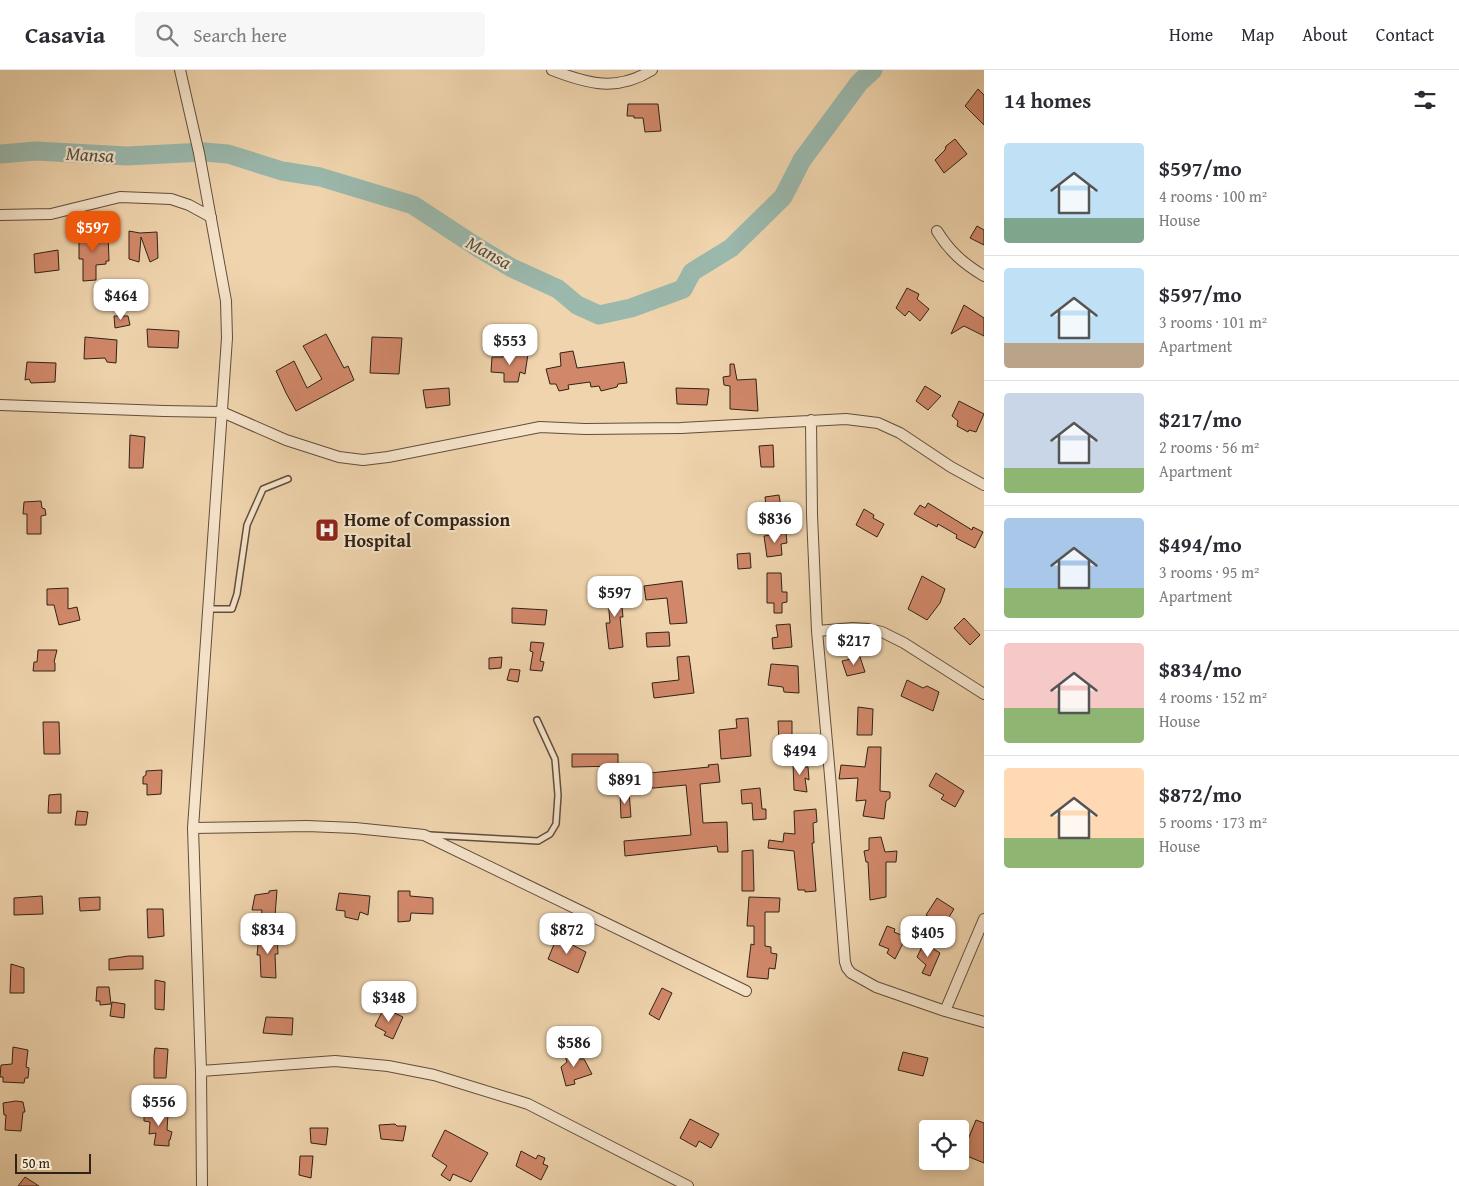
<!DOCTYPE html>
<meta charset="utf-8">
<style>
body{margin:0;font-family:"Gentium Book Plus",serif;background:#f7f7f7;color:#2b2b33;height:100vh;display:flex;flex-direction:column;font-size:19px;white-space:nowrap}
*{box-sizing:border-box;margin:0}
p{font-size:16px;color:#7c7c81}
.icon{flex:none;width:28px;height:28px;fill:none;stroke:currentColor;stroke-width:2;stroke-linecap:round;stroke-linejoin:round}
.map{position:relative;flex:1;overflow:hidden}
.panel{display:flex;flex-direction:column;background:#fff;width:475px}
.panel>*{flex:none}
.tools{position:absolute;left:919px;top:1050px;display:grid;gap:10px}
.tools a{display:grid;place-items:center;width:50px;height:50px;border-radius:5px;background:#fff;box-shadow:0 2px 12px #0003;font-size:25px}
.scale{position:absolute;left:15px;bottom:12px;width:76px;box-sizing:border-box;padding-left:5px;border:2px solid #302216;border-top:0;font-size:14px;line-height:18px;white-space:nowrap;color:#302216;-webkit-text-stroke:4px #f5e3ca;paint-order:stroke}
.price{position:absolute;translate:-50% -42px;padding:0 11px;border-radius:10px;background:#fff;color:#222;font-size:16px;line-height:32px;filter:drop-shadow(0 1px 2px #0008)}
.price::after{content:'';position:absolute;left:50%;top:30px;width:15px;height:11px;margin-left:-8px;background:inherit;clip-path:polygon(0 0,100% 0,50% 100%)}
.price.on{background:#ea580c;color:#fff}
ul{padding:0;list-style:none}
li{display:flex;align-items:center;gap:15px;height:125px;padding:0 20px}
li+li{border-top:1px solid #e1e1e2}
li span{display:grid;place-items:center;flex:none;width:140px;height:100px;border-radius:5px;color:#555}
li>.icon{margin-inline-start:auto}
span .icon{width:60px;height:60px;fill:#fffc;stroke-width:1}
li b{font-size:21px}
h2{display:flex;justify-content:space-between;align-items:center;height:60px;padding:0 20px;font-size:21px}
header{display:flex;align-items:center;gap:30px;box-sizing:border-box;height:70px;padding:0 25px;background:#fff;border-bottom:1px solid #e1e1e2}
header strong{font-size:24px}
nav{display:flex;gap:28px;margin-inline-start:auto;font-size:18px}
.search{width:350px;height:45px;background:#f7f7f7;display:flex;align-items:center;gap:12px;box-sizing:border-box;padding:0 18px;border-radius:5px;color:#7c7c81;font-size:19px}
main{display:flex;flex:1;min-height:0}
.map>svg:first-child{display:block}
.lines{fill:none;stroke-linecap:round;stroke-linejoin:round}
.river{stroke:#9ab8ac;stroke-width:19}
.building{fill:#d1886a;stroke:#302216}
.service-casing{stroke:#604e3c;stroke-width:8}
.minor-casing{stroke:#604e3c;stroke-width:12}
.service{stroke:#f5e3ca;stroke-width:5}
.minor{stroke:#f5e3ca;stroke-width:10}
.labels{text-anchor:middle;stroke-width:4.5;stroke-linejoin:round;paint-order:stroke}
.poi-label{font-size:18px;font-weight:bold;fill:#302216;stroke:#f5e3ca;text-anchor:start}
.water-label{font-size:19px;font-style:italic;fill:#504f43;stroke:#f5e3ca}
</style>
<header>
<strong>Casavia</strong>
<div class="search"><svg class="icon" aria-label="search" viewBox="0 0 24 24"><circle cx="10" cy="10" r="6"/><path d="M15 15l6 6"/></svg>Search here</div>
<nav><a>Home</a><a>Map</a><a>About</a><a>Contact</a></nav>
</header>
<main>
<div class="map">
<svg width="984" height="1116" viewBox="0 0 984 1116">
<rect width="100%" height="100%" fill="#efd4ad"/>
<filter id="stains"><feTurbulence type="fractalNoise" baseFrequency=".004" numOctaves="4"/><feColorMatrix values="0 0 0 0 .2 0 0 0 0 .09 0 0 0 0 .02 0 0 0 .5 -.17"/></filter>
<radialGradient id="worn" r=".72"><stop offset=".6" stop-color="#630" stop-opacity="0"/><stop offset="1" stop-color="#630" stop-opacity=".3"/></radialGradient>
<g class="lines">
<path class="river" d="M0,84L36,81L127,86L204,82L228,84L282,101L320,107L413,135L477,177L512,198L558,219L577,235L599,245L631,238L683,219L692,202L731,178L783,127L802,90L859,13L873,0"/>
</g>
<path class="building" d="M978,19L984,25V55L965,36Z
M628,34H658L661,61L645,62L643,48H634V46H627Z
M955,69L967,84L944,103L935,90L945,80L946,76Z
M977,156L984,160V175L970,168Z
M87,161V163L108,162L109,191H106V194L96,195V210L83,211V189H79V163Z
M129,161L140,163L157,162L158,188L150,192L141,167L139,192L129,189Z
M58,180L59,200L35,203L34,184Z
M907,218L919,224L917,229L929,239L920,251L909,241L905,246L896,238Z
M964,235L984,248V266L964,256L951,264Z
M114,246H128L130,255L115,258Z
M147,259L179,261L178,278L148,277Z
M326,264L344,298L348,296L354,310L296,341L286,323L276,301L294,291L307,318L322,309L303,276Z
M85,267L117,270L116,293L107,292L105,288L84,289Z
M372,267L402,268L399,304L370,303Z
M573,281L577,298L624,292L627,313L618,314L617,317L601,321L599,316L591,317L590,312L568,315L569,319L559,321L556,314H550L546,299L561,296L560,283Z
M503,282L528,284L525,304L520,302L518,312H504V303L491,302L492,287H503Z
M27,292L56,293L55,312L31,313L29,309L25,310Z
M730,294H734L737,310L756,309L758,341L730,339V316L724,315L723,307L730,306Z
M925,316L941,326L928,340L916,331Z
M449,318L450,335L426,338L423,320Z
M676,318L709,319L707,335L677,334Z
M959,331L984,344L976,362L969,360L968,362L957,356L958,351L952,346Z
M130,365L145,367L143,398H129Z
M773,375L774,397H761L759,376Z
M779,425L782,443L767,445L765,427Z
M41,431L42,438L45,439L46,445L41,446V464H27V444H23L24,432Z
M928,433L972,460L973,457L983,462L975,478L956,468L957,465L938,454L937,457L914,444L920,435L925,438Z
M864,439L874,445L873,448L884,454L877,467L856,455Z
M786,463L787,473L781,474L782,485L767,487L764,466Z
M750,483L751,498L738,499L737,484Z
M767,503H781L782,522H787V532L782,533V543H774V533H767Z
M922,506L945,519L940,533L927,550L908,539Z
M682,511L687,553L670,554L667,528L646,530L644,516Z
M620,516L623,547H620L623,577L609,579L606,553H610L607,517Z
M68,518V539L77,537L80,550L59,555L54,535H47V519Z
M512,538L547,540L545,555L512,553Z
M964,548L980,565L970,575L954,558Z
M790,554L792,577L773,579L772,568L778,567L776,555Z
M669,562L670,576L647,577L646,563Z
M531,572L544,573L540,591L544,592L542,601L530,600L533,582L530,581Z
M38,580H57L54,592L55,593V601H33L34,592H37Z
M689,586L694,623L654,628L652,613L679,610L677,587Z
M502,587L501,598L489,599V588Z
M860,587L865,602L847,606L842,591Z
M771,594L798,596L799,623L784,622L783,617L768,615Z
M510,599L520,600L518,612L507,610Z
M907,610L923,618L927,616L939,622L933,641L901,626Z
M858,637L873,639L872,665H857Z
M748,648L751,686L721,689L719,660L737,658L736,649Z
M778,651H792V675L779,676Z
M43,652H59L60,684H44Z
M868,677H881L880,721L890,722V728L886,731L884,749L863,746L866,730L856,731L858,708L839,709L841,695L865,697Z
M572,684H618V696L572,697Z
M805,690L804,697H808L809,710L805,708L807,722L794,720L793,693Z
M718,694L720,712L700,714L703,753L727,752L728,782H718L717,776L625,786L624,771L691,765L686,715L632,720L630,705L709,697L708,695Z
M162,700L161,724L147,725V714H143V707L146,705V701Z
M936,703L964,721L955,737L941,729L944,725L929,716Z
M760,718L762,739H766V749L753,750L752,733L742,734L741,720Z
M629,722L631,747L621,748L620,723Z
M61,724V743H48L49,725Z
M816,739L817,752L813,753L814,773H812L816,821L805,822V820H798L794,781L768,778L769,770L783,772L784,763L795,764L794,741Z
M77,741L88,742L86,755H75Z
M881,767L885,782L897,781L896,792H886V827L870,830L868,792H866L864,781L869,780V768Z
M753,780L754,821H742V781Z
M277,820L275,846L261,849L262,840H252L255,825L269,823V821Z
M398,821H410V826L433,828V844L411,843L410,851L398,852Z
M339,823L370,826L368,845L360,842L358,850L345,847V841L336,840Z
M42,826L43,844L14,845V828Z
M100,827V840L80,841L79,828Z
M749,827L780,828L779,842H765V876L771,877V883L777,884L775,899L769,898L768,909L747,907L751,874L754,875V856H747Z
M937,828L954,839L944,855L926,845Z
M147,839H163L164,866L148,868Z
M887,856L895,859L894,862L906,867L895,889L887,883L889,879L879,875Z
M277,865L278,884H275L276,908L261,907L260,885H257L259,866Z
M557,867L586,882L578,903L548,889Z
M924,873L940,883L930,906L922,903L926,895L917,887Z
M128,886H143V899L109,900V889Z
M11,894L24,898V923H10Z
M155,910L165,912L164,940L155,939Z
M97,917H109L111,934L100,935V931H96Z
M662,918L672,923L659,950L649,944Z
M112,932L125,934L124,948L110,946Z
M384,938L403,947L393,969L384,965L386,962L375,956Z
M266,947L293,948L292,965L263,963Z
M571,975L572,989H584L592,1004L574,1010L575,1014L566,1016L561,997L567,992L562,978Z
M13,977L28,980L26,997L29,998L28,1008H25L24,1013L3,1012V1007H0L1,995L12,994Z
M155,978L168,979L166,1008H154V986Z
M903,982L928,988L923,1006L898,1000Z
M16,1031L23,1032L25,1042H23L21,1061L5,1060L6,1045H4L3,1033Z
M144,1041L168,1044L167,1060L172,1062L170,1070H169V1076L154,1075L156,1063L149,1064L150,1052L144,1051Z
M690,1049L719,1064L711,1078L699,1071L696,1077L680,1068Z
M976,1050L984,1053V1093L962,1084Z
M395,1054L397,1056H406L403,1071L381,1069L379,1055Z
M310,1058H328L326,1075L311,1073Z
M445,1060L488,1083L471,1112L453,1104L450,1111L441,1105L447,1096L432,1086Z
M521,1081L536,1089L538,1085L545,1088L543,1094L548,1096L541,1110L516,1096Z
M300,1086H313L311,1108L299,1105Z
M25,1107L39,1116H18Z"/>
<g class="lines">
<g class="service-casing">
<path id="service" d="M209,539H232L237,524L247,455L263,419L288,409
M430,765L538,771L550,764L556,754L558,725L555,689L537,650"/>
</g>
<g class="minor-casing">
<path id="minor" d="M180,0L199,83L226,231L227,268L193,758L201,1001L202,1116
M552,0C588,14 617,22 652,0
M0,145L51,144L120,127L171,129L189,135L211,147
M937,161C950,182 963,193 984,206
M0,335L164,341L222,342L286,370L339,387L363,390L388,387L540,357L585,359L681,358L846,349L878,353L900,363L951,397L984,415
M811,350L812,445L817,561L831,717L845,892L847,898L851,903L876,917L945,941L984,952
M817,561L853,558L868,559L882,562L904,573L984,624
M193,758L307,756L355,758L424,765L746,921
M945,941L984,849
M201,1001L335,991L388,996L434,1005L528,1034L688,1116"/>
</g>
<use href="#service" class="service"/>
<use href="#minor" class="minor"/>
</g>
<defs>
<g id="hospital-square" transform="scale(1.25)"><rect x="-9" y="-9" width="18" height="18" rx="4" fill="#8f2418" stroke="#f5e3ca"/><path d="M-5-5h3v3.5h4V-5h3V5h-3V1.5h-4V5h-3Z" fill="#fff"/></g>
</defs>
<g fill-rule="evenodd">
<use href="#hospital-square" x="327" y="460"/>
</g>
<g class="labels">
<g class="poi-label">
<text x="344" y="456">Home of Compassion<tspan x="344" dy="21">Hospital</tspan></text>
</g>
<g class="water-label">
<text transform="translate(90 84) rotate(3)" y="7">Mansa</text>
<text transform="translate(489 182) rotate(29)" y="7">Mansa</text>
</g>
</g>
<rect width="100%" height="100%" filter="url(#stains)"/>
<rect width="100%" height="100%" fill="url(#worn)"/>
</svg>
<div class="tools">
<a><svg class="icon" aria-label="locate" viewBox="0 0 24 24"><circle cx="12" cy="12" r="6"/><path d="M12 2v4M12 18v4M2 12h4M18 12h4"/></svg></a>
</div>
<div class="scale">50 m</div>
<b class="price on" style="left:93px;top:183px">$597</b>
<b class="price" style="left:121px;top:251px">$464</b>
<b class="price" style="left:510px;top:296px">$553</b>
<b class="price" style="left:775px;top:474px">$836</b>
<b class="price" style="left:615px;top:548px">$597</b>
<b class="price" style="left:854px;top:596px">$217</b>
<b class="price" style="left:800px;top:706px">$494</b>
<b class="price" style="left:625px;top:735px">$891</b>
<b class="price" style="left:268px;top:885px">$834</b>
<b class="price" style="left:567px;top:885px">$872</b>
<b class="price" style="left:928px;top:888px">$405</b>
<b class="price" style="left:389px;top:953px">$348</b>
<b class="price" style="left:574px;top:998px">$586</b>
<b class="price" style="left:159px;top:1057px">$556</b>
</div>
<section class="panel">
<h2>14 homes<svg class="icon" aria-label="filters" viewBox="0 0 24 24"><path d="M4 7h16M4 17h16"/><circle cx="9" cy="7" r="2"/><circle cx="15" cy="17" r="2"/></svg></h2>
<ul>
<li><span style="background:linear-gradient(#bfe0f5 75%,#7fa58c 0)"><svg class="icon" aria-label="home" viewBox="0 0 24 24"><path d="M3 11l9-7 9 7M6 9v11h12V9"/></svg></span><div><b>$597/mo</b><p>4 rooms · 100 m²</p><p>House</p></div></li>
<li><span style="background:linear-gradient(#bfe0f5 75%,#b9a48a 0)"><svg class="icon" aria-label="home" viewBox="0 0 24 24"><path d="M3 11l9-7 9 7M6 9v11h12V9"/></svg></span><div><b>$597/mo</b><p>3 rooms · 101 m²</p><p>Apartment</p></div></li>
<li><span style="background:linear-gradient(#c9d6e8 75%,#8fb573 0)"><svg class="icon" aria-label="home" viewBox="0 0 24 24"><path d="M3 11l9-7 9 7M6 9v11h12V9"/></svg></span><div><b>$217/mo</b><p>2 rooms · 56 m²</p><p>Apartment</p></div></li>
<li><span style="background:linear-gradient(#a9c7e8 70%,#8fb573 0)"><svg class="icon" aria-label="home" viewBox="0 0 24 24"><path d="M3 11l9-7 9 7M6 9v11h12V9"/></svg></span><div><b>$494/mo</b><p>3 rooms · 95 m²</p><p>Apartment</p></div></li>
<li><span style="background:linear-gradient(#f6c9c9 65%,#8fb573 0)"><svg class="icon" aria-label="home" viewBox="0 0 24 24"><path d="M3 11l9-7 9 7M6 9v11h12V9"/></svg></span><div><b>$834/mo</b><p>4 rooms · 152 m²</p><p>House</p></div></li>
<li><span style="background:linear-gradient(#ffd9b3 70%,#8fb573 0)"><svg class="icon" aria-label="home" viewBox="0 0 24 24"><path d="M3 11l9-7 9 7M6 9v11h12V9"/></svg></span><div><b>$872/mo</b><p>5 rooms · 173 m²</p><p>House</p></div></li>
</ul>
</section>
</main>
